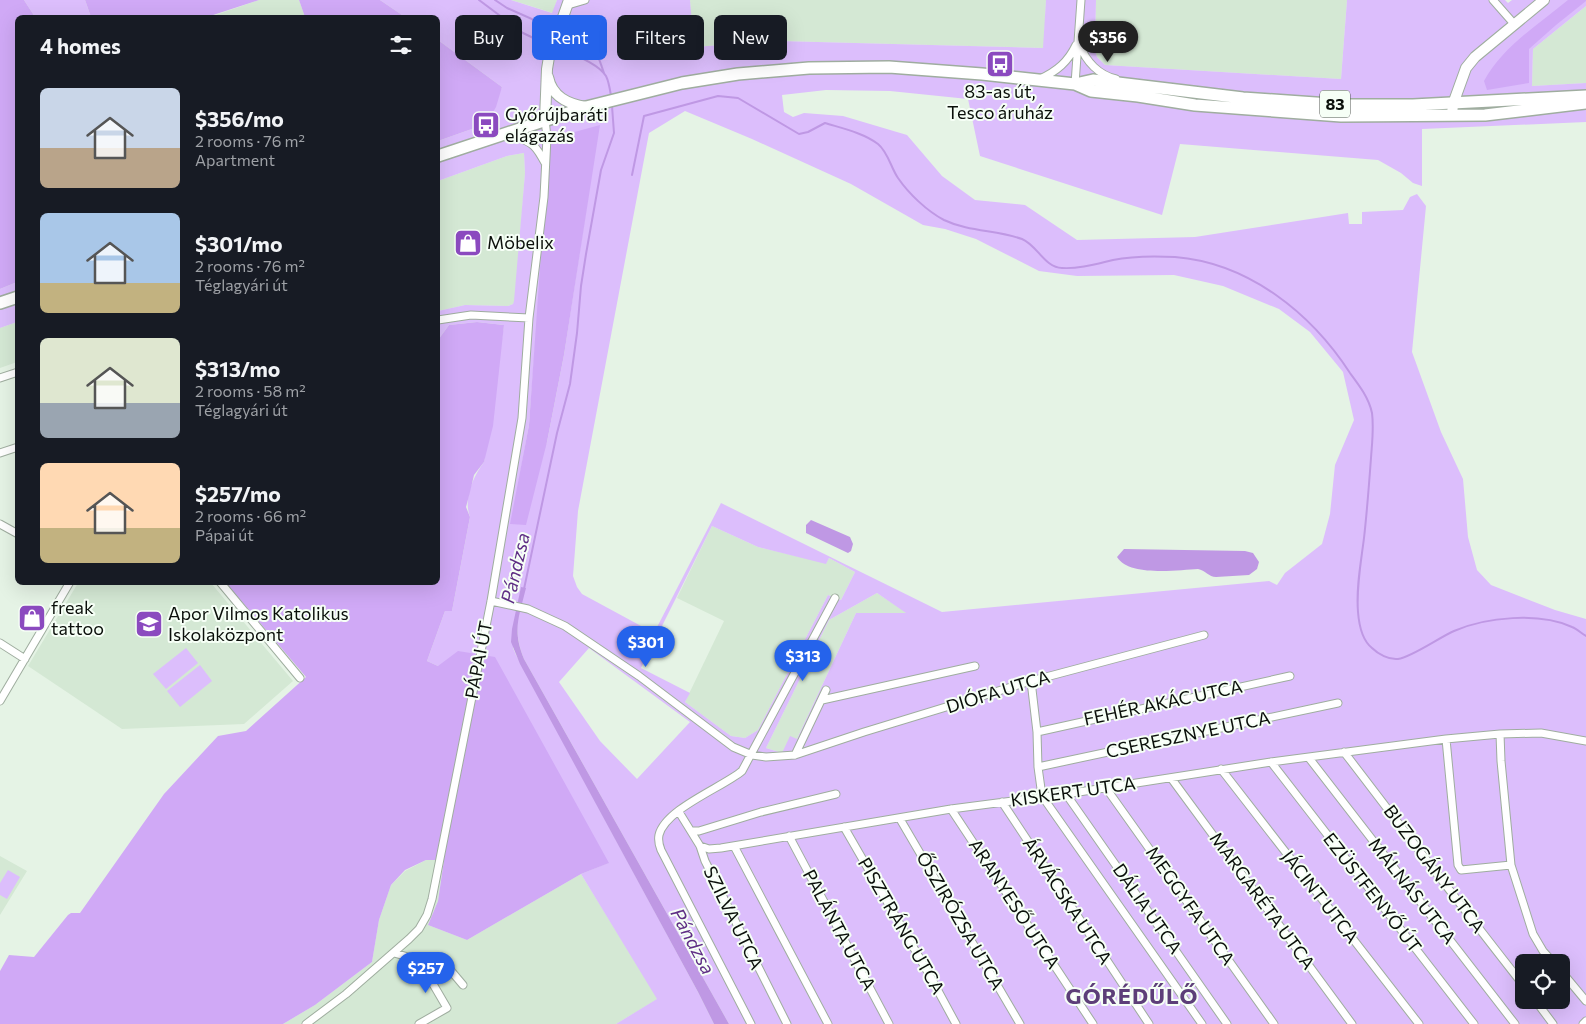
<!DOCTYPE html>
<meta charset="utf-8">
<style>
body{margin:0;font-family:Commissioner,sans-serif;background:#20242c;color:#f1f3f6;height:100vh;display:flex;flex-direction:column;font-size:19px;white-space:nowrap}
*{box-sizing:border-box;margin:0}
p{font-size:16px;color:#9ea1a6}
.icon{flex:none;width:28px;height:28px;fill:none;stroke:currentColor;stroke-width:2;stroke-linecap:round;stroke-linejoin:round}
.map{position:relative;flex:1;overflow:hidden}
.sheet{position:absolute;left:15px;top:15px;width:425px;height:570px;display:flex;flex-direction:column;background:#171b24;border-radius:8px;box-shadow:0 5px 20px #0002}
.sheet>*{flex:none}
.guide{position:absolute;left:455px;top:15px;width:475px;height:45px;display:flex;gap:10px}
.tools{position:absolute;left:1515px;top:954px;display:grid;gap:10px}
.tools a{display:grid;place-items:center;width:55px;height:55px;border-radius:8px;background:#171b24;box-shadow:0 5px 20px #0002;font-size:25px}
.price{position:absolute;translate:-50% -42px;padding:0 11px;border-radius:18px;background:#2563eb;color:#fff;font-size:16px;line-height:32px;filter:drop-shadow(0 1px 2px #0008)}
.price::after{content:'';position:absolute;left:50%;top:30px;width:15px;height:11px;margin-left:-8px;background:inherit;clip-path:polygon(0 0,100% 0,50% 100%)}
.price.on{background:#222;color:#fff}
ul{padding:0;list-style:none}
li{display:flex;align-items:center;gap:15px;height:125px;padding:0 25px}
li span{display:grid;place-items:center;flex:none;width:140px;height:100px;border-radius:8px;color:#555}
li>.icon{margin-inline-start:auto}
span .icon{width:60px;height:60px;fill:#fffc;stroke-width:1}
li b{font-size:21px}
h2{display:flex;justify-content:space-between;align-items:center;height:60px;padding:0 25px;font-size:21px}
.tag{padding:0 18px;border-radius:8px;background:#171b24;box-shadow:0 5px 20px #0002;font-size:18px;line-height:45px}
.tag.on{background:#2563eb;color:#fff}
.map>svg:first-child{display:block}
.built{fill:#d4e8d4}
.green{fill:#dcbefc;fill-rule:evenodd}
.forest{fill:#d0a9f6}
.water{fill:#bf98e4}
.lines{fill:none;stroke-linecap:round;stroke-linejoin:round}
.stream{stroke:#bf98e4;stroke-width:2}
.street-casing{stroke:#9fad9f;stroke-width:9}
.secondary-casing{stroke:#9fad9f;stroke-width:12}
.primary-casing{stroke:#9fad9f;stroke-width:14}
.street{stroke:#fff;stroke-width:7}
.secondary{stroke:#fff;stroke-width:10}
.primary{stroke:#fff;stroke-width:11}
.labels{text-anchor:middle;stroke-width:4;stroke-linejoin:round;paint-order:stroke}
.shield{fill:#f6fff6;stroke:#515751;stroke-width:1}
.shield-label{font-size:16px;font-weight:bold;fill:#0a0f0a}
.poi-label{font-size:18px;fill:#0a0f0a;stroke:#f6fff6;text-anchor:start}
.street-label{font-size:18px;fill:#0a0f0a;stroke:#f6fff6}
.water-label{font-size:19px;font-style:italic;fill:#5f2e85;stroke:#f6fff6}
.district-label{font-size:22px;font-weight:bold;letter-spacing:1px;fill:#5d3e79;stroke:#f6fff6}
</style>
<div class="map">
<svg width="1586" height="1024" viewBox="0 0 1586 1024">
<rect width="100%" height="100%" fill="#e5f3e5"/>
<path class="built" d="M259,0H299L305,17L207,18Z
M511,0H557L553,13Z
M690,0H1046L1044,48L779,41L693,47Z
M1096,0H1347L1341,79L1105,65L1097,57L1095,50Z
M1586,6V83L1532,86L1533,49Z
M524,153L525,173L515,301L513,304L508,306L465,305L438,311V181L507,156Z
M17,322V362L0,368V328Z
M712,526L758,547L826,563L829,558L855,572L841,600L828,595L758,730L745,738L731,736L685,702L724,621L677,598Z
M78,583H211L293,681L244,724L122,729L28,666Z
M877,593L907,613H856L797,739L782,753L766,748L829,620Z
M0,856L27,871L0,915Z
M426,860H444L438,901L428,925L467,940L581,874L658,999L616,1024H283L315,1005L372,962L379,920L391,885L405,871Z"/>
<path class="green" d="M24,0H85L91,17H35Z
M380,0H511L552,13L557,0H690L694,47L779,41L1043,48L1046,0H1096L1095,50L1097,57L1105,65L1341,79L1347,0H1505L1508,3L1512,0H1586V6L1533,49L1532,86L1586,83V122L1422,129V186L1413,183L1401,173L1378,160L1180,144L1162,215L980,156L968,99L890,91L826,90L782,95L784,112L793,117L804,113L843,116L907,135L942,176L975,200L1025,205L1077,240L1195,237L1348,213L1349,224H1362V212L1403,210L1410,197L1417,194L1426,206L1412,352L1441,432L1463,479L1468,537L1477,570L1491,585L1555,610L1586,619V1024H729L524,659C513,632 518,615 521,587L513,648L516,655L698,992L714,1024H616L657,999L581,874L608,863L438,666L427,661L445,611H452L470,517C463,499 473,477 484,462L504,325L477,322L449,325L438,340V311L465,305L508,306L513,304L514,301L525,173L524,153L507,156L438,181V141L486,124L502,87L438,40V18L405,17ZM685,111L752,139L851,184L923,225L945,229L976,239L1039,271L1077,276L1174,275L1223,286L1279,309L1310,332L1343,372L1354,420L1335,465L1330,514L1322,544L1285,573L1277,585L1269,581L942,612L721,503L654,633L582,594L577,587L573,576L578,511L649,133ZM599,125L564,355L547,442L511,524L529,425L542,257ZM712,526L758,547L826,564L829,558L855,572L841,600L828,595L758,730L745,738L731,736L685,702L690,693L641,668ZM877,593L906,613H856L797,739L790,736L782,753L766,748L829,620ZM589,648L690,722L637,779L600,741L559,682ZM1524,962H1561V1000H1524Z
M17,282V322L0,328V289Z
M186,648L198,663L166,689L153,674Z
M200,665L212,681L180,707L167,691Z
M8,870L20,877L7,899L0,895V883Z"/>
<path class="forest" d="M0,0H24L35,17L18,18L17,282L0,289Z
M85,0H259L207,17H91Z
M299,0H380L405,17H305Z
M1568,0H1586V1L1556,25L1529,49V83L1487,90L1484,81C1502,47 1539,24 1568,0Z
M438,40L502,87L496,107L486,124L438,141Z
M600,125L564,355L547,442L526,525L510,524L529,425L549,139Z
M477,322L504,325L493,426L484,462L474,475L470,492L466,507L470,517L452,611H445L427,661L438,666L458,651L495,657L609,863L581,874L467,940L428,925L438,901L444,860H426L405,870L391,885L379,920L372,962L315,1005L283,1024H0V971L9,955L34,957L68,915L71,913H80L164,794L218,736L246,731L306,677L226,583L438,582V340L449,325Z"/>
<path class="water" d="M811,520L850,537L853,544L851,551L848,553L806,533V525Z
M1124,549L1245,551L1253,553L1259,562L1257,569L1249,575L1216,577C1209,577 1205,570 1198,569C1178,570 1129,577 1117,557Z
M521,587L526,588C519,617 512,630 524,659L729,1024H714L698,992L520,664L511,642L512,629Z"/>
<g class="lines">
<path class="stream" d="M479,0L523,33L550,46
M495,0L507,8L552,28
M576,36C598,48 596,51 604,73
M557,48C571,53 598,63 606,76C609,82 610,90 611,96
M632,175L644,116L718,96L738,98L799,134L808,132L825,123C841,128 864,133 878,144C888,152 891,168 898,178C909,194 927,211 944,220C969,232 997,230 1022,239C1037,245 1045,268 1062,268C1079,269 1096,264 1113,260C1132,256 1155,256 1175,257C1249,263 1311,313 1350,373C1359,385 1369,398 1372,413C1374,428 1372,443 1371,458C1369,485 1367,512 1364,538C1361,562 1356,588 1358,612C1359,625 1362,640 1372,648C1378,654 1389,660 1398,659C1412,657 1440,637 1454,631C1486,617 1539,612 1572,627C1577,629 1581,633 1586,636
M524,589L557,433L570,384L577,333L581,286L586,254L601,170L614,133L612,106"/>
<g class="street-casing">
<path id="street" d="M1493,0L1515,25
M568,5L585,0
M1080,45C1086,62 1099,75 1116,79
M1040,79C1057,71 1068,62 1076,45
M1075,84L1081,0
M509,133C531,144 533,140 545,163
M438,320L471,315L529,318
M0,378L18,372
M0,453L18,447
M0,524L18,534
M220,582L300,678
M491,601L528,609L565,626L639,676L733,747L752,755L766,757L795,755L864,732L1031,681L1204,635
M0,643L25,659
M1031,681L1037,732L1038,767L1042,796L1202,1024
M822,700L975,666
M0,701L70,582
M1037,732L1290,676
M1500,734L1501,761L1511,865L1533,934L1543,951L1553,962
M1446,739L1458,865L1461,870L1511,865
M1344,752C1404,830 1463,909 1524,986
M795,755L826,690
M1309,758L1515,1024
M1271,762L1474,1024
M1038,767L1338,703
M1221,769L1419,1024
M1171,778L1352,1024
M1106,788L1274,1024
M1066,794L1227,1024
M1002,802L1149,1024
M951,809L1093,1024
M679,812L700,846L705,861L787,1024
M900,819L1020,1024
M844,827L930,976L956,1024
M691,831H699L761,812L836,794
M789,836L889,1024
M700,846L709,849L721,848L951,809L1066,794L1271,762L1446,739L1500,734L1541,733L1586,741
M734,846L828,1024
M394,953L419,960L436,962L447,966L463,985
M419,960L447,1008L419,1024
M1561,971L1586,1001
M1535,1000L1553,1024
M306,1024L346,994L409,939L419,929L427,915L432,899L491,601L522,418L529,318L544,197L547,137L545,120
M751,1024L661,850C659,845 658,840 659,835C665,809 723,787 742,771L835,598
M1583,1024L1586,1021"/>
</g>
<g class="secondary-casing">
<path id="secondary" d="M548,77C552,97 568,104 586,107
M1452,115L1453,104L1466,68L1475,57L1544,0
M545,120L547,69L549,57L569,0"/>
</g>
<g class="primary-casing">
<path id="primary" d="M1075,84L1093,80L1243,98L1344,105H1413L1586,96
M438,156L586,107L682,83L738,74L809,68L889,67L982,74L1075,84L1091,91L1138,96L1195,105L1341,116L1485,115L1586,103
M0,303L18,297"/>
</g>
<use href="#street" class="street"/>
<use href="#secondary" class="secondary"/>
<use href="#primary" class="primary"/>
</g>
<defs>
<g id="bus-square" transform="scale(1.4375)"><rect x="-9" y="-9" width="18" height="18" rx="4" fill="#8b4abf" stroke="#f6fff6"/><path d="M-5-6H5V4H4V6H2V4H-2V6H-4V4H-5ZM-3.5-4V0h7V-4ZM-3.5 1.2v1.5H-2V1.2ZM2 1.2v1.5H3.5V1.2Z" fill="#fff"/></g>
<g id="shop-square" transform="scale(1.4375)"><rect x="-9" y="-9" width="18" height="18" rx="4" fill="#8b4abf" stroke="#f6fff6"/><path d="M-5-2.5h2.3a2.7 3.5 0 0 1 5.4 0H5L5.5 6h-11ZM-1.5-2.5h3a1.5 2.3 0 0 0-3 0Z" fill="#fff"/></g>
<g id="school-square" transform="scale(1.4375)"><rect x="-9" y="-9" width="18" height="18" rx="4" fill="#8b4abf" stroke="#f6fff6"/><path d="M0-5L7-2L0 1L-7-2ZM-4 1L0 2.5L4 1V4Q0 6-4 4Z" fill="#fff"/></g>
</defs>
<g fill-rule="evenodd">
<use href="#bus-square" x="1000" y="64"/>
<use href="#bus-square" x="486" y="125"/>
<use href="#shop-square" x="468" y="243"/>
<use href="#shop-square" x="32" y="618"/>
<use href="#school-square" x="149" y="624"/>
</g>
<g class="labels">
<rect class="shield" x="1320" y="90.5" width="30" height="27" rx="4"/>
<g class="shield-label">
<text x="1335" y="110">83</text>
</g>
<g class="poi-label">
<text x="1000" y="98" text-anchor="middle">83-as út,<tspan x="1000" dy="21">Tesco áruház</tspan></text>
<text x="505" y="121">Győrújbaráti<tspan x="505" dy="21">elágazás</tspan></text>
<text x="487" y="249">Möbelix</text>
<text x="51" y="614">freak<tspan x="51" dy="21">tattoo</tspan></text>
<text x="168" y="620">Apor Vilmos Katolikus<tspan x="168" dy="21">Iskolaközpont</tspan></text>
</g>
<g class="street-label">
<text transform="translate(479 660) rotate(-79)" y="6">PÁPAI ÚT</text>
<text transform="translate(998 692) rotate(-17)" y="6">DIÓFA UTCA</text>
<text transform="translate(1163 703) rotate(-12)" y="6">FEHÉR AKÁC UTCA</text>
<text transform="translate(1188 735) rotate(-12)" y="6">CSERESZNYE UTCA</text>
<text transform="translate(1073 792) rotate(-8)" y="6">KISKERT UTCA</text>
<text transform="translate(1434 869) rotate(53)" y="6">BUZOGÁNY UTCA</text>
<text transform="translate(1412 891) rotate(52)" y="6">MÁLNÁS UTCA</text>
<text transform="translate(1372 893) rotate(52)" y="6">EZÜSTFENYŐ ÚT</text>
<text transform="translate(1320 897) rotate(52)" y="6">JÁCINT UTCA</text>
<text transform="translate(1067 901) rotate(57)" y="6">ÁRVÁCSKA UTCA</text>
<text transform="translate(1262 901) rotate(54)" y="6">MARGARÉTA UTCA</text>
<text transform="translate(1014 904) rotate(57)" y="6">ARANYESŐ UTCA</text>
<text transform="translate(1190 906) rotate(55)" y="6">MEGGYFA UTCA</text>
<text transform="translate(1147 909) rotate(55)" y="6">DÁLIA UTCA</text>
<text transform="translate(733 918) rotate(64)" y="6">SZILVA UTCA</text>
<text transform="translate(960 921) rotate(60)" y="6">ŐSZIRÓZSA UTCA</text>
<text transform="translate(901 926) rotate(60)" y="6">PISZTRÁNG UTCA</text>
<text transform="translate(839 930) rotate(62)" y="6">PALÁNTA UTCA</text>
</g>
<g class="water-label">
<text transform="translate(515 568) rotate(-77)" y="7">Pándzsa</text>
<text transform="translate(693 941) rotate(62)" y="7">Pándzsa</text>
</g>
<g class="district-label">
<text x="1132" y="1004">GÓRÉDŰLŐ</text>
</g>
</g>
</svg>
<div class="tools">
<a><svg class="icon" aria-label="locate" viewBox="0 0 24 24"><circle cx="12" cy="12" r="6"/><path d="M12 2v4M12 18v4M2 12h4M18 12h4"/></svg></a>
</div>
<b class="price on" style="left:1108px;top:63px">$356</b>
<b class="price" style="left:646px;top:668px">$301</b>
<b class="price" style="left:803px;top:682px">$313</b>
<b class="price" style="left:426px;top:994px">$257</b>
<div class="guide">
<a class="tag">Buy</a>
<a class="tag on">Rent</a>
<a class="tag">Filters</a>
<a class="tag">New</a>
</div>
<section class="sheet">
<h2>4 homes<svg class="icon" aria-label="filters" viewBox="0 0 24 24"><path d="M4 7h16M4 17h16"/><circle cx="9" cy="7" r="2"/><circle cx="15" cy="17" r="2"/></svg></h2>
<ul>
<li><span style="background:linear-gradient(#c9d6e8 60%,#b9a48a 0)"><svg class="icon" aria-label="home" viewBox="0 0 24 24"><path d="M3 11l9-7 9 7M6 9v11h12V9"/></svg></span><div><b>$356/mo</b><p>2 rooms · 76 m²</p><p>Apartment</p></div></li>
<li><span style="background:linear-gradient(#a9c7e8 70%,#c2b280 0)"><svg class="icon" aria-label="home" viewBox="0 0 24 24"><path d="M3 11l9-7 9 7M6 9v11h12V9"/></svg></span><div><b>$301/mo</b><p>2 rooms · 76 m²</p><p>Téglagyári út</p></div></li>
<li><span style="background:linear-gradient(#dfe7d0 65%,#9aa5b1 0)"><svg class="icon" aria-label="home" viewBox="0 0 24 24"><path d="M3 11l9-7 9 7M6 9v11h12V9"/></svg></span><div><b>$313/mo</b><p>2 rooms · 58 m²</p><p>Téglagyári út</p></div></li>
<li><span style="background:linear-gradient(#ffd9b3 65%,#c2b280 0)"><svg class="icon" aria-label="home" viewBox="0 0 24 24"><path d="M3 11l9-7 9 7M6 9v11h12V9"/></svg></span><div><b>$257/mo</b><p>2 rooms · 66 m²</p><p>Pápai út</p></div></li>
</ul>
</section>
</div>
